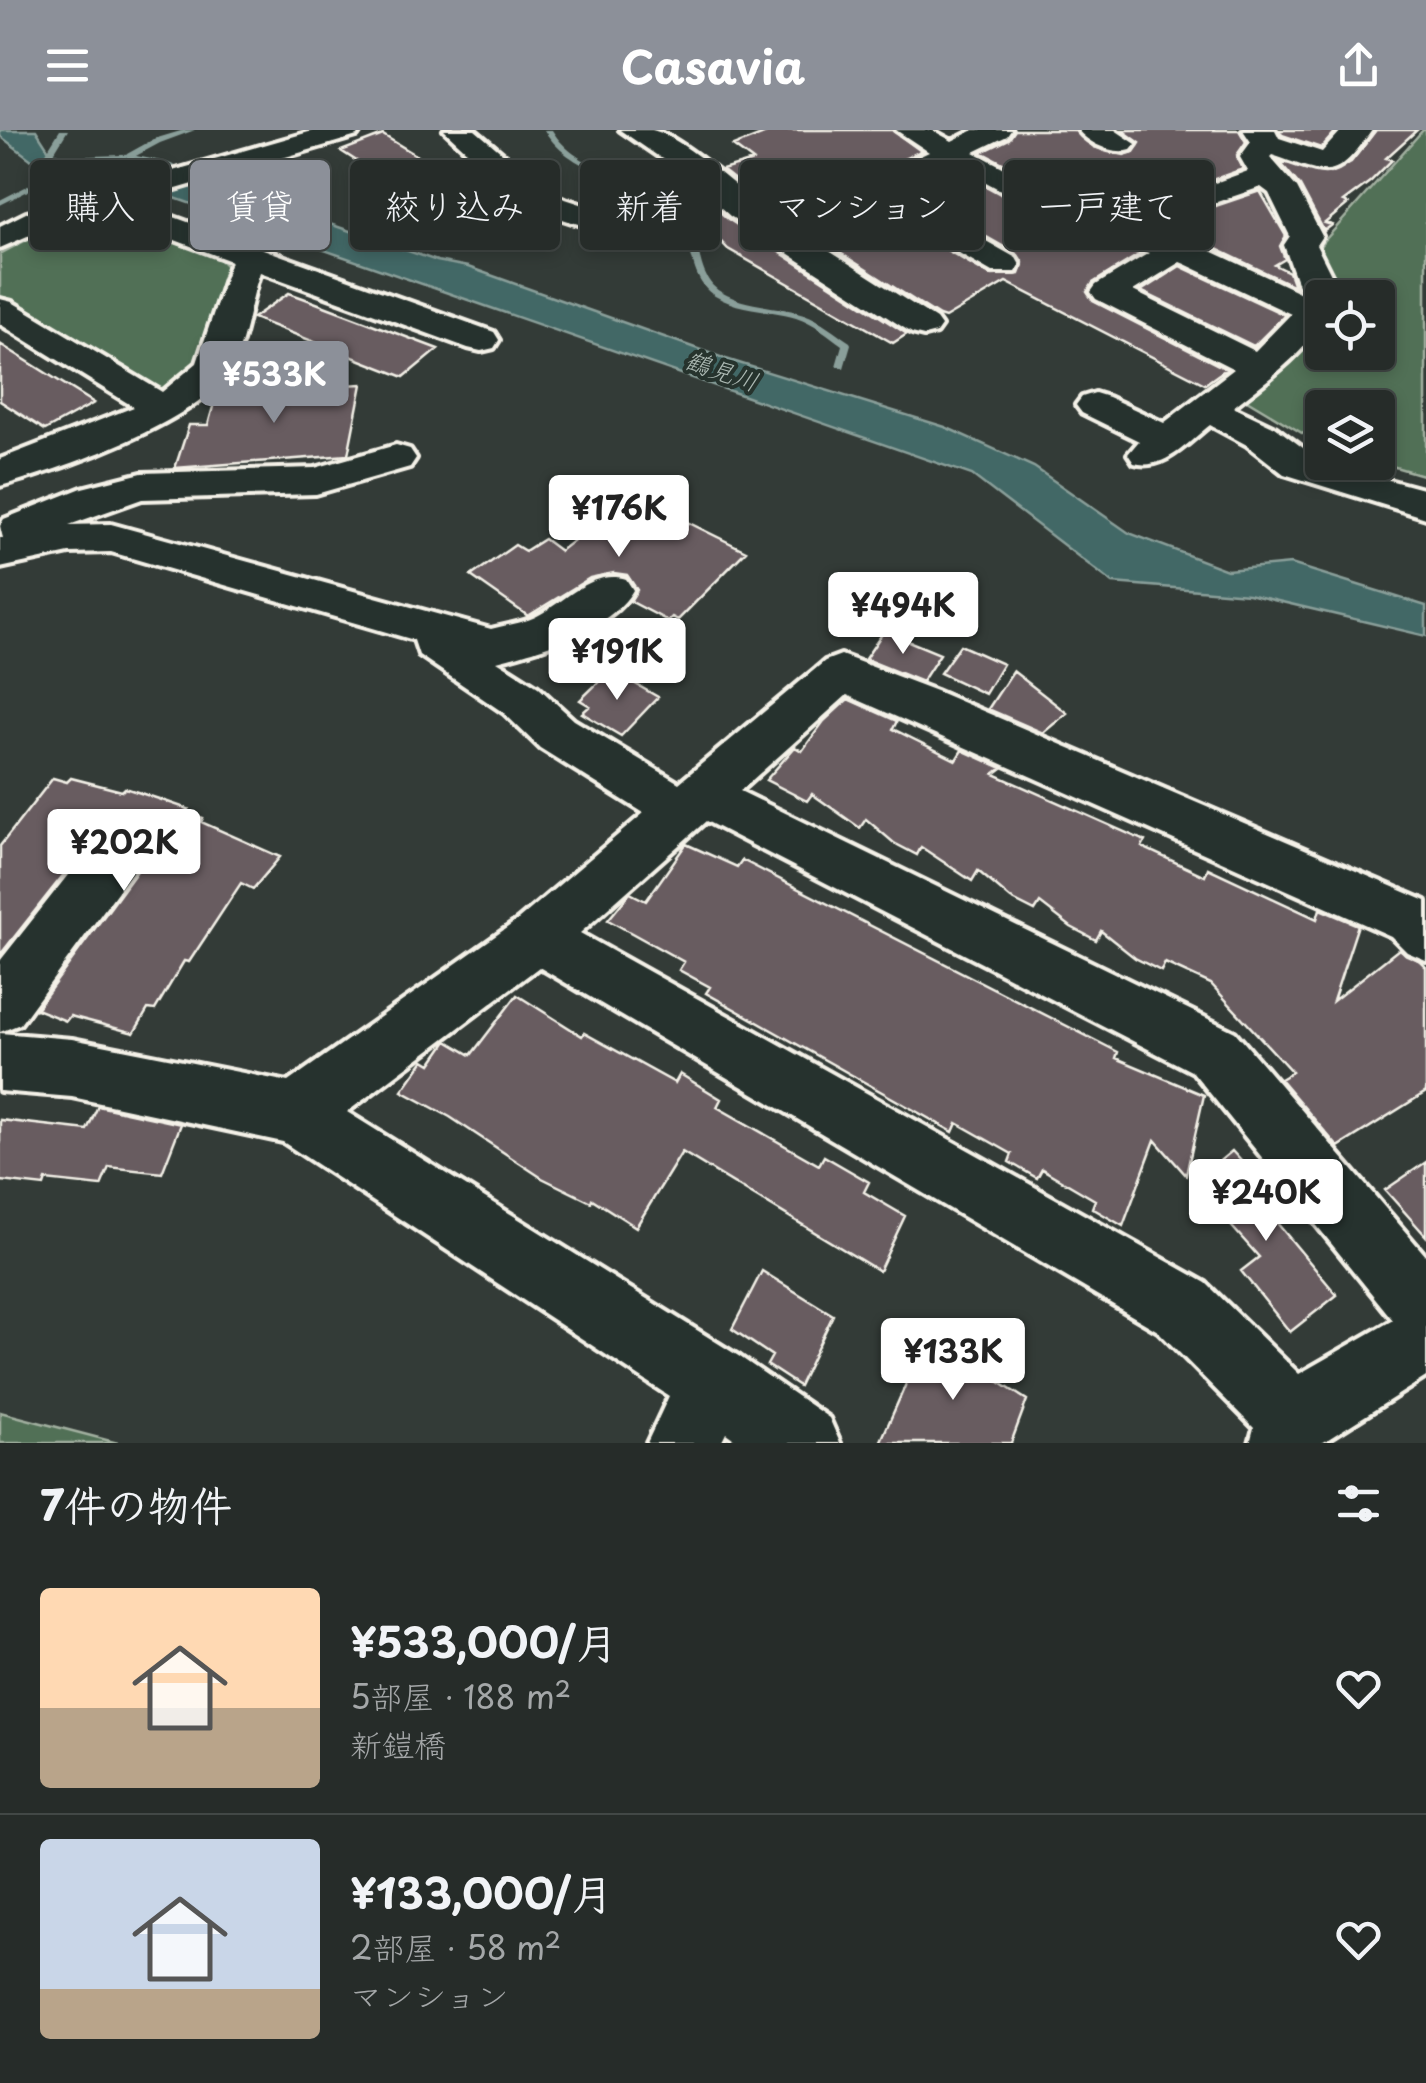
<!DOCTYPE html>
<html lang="ja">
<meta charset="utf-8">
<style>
body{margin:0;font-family:"Playpen Sans","Klee One",sans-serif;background:#2e3431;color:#f1f3f6;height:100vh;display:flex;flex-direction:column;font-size:38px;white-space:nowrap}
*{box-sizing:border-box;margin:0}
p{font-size:32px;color:#a4a7a8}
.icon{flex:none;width:55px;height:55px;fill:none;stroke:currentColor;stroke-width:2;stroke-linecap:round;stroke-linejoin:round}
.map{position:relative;height:1313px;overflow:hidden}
.drawer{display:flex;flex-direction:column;background:#262c29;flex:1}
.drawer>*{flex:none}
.guide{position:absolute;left:30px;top:30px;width:1368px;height:90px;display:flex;gap:20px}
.tools{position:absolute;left:1305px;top:150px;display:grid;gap:20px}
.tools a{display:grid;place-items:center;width:90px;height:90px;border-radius:10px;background:#262c29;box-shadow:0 5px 15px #0003,0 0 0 2px #424846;font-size:50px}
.price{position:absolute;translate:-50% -85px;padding:0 22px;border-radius:10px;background:#fff;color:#222;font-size:32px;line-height:65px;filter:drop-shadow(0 2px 5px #0008)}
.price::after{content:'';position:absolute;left:50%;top:60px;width:30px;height:22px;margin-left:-15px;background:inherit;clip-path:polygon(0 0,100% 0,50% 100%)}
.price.on{background:#8c9099;color:#fff}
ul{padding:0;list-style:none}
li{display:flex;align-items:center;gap:30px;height:250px;padding:0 40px}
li+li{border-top:2px solid #424846}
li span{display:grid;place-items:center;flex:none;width:280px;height:200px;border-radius:10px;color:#555}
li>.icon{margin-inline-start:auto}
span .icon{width:120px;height:120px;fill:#fffc;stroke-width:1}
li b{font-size:42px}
h2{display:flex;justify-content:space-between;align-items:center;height:120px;padding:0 40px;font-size:42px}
.pill{padding:0 35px;border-radius:10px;background:#262c29;box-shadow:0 5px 15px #0003,0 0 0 2px #424846;font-size:35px;line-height:90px}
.pill.on{background:#8c9099;color:#fff}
header{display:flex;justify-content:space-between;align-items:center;height:130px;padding:0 40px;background:#8c9099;color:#fff;font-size:45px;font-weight:700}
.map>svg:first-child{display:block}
.green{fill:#516f57;stroke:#a2b0a0;stroke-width:2.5}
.water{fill:#436866;stroke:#8a9f9a;stroke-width:2.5}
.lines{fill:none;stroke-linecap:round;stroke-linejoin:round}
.stream{fill:#8a9f9a;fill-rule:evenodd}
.building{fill:#675c61;stroke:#f4f1e8;stroke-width:2.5}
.minor-casing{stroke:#f4f1e8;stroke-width:8}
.minor{fill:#26332d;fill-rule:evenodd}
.labels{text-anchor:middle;stroke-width:8;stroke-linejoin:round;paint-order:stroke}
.far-water-label{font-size:25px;font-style:italic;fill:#adbab4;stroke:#26332d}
</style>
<header><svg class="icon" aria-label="menu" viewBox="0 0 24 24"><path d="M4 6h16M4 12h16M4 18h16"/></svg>Casavia<svg class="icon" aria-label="share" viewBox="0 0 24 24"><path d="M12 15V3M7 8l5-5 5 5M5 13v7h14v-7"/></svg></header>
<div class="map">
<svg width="1426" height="1313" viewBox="0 0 1426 1313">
<rect width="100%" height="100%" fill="#333b37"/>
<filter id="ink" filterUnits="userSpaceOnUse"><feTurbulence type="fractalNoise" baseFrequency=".01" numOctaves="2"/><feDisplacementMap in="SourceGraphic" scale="20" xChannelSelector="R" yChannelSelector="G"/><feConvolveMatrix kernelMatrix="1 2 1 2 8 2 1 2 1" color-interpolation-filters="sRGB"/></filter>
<g filter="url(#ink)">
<path class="green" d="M1423,0H1426V346L1378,332V278H1322V315L1237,264L1322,181V222H1378V168L1332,167L1331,150L1318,118Z
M103,83L218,127L228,137C214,178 206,252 156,263L0,171V124L51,97Z
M0,1282L118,1313H0Z"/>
<path class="water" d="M0,0H36L50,22L66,28L130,26L165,33L231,60L437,131L468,137L726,229L945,297L1034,337L1129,403L1227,440L1291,434L1426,476V506L1248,464L1113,453L972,345L94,40L82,38L65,45L37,34L0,6Z"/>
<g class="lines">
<path class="stream" d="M60,0H68L49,31H43L42,29Z
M184,0H195L160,13L134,27L140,38L133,40L126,26L127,24L154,9Z
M544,0H552C579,45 639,43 676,76C707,103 691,144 721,162C746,177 777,175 804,184C821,190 835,202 850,212L851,214L844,238L836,236L842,215C828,205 814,193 796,187C770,179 740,181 715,166C684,147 697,105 672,80C633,44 575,49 544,0Z
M43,48L50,50L0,75V70Z"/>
</g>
<path class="building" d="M774,0H892L921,21L782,87L722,40L753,31L733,16Z
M1015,0H1074L1094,17L1124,25L1134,22L1140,13L1122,0H1239L1246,12L1237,25L1243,39L1201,54L1167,44L1154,49L1150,59L1156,67L1201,81L1260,61L1286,106L1280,116L1285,129L1275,135L1289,142L1294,156L1210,116L1099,84L982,22L1009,9Z
M1279,0H1337L1321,18L1282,5Z
M1376,0H1417L1386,28L1392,30L1371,51L1343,72L1348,74L1325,93L1332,95L1324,101L1300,56L1279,31L1330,43L1351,32Z
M383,5L472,59L485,54L537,85L510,105L465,93L427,78L436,74L409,57L402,60L341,21Z
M951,37L1074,104L1140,124L1093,153L1087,162L1093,171L1226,239L1205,254L1006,152L945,188L939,186L812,105L871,76L990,145L1019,144L1023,133L1018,125L904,60Z
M686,52L728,89L907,204L893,213L728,119L668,56Z
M1180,136L1283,184L1284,186L1254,216L1141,161Z
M289,163L303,168L438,219L404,247L253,188Z
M0,214L94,273L45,300L0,271Z
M362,254L348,325L175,338L189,295H208L216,266L225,265L226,261Z
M643,357L676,375L667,382L746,421L678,490L672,487L668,491L630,471L637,460L627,445L614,443L590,448L528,486L471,446L515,415L525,421L544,409L560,421Z
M884,501L940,524L922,552L865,529Z
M960,515L1003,534L985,564L940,543Z
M611,540L658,567L621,606L582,583L590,576L580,570Z
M1013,541L1067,583L1043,603L988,579Z
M848,569L897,591L893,599L956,630L962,620L1002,638L994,644L1145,711L1142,717L1205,746L1208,738L1317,789L1320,779L1358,795L1333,871L1399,819L1420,831L1426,837V962L1338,1017L1280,949L1292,942L1211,854L1165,833L1161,841L1135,828L1101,801L1096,810L1071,797L1040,773L1035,781L1011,769L978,741L972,751L921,717L917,725L894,713L866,689L860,698L812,664L807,671L766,650L795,617L802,621L824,591Z
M53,648L67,652L71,648L122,661L125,658L159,669L188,679L185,682L203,688L201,692L280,727L253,759L241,753L189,832L184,831L155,880L148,879L134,903L70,886L66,891L36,879L137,741L145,721L135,703L115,697L95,705L0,825V716Z
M686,714L737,737L742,730L1118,922L1116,928L1204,965L1186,1045L1155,1010L1123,1096L1092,1078L1095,1070L1042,1039L1037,1048L1009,1032L1012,1024L957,993L953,1002L706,863L710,857L679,840L684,832L608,790L630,763L646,771Z
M517,865L582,906L584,903L675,953L680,944L721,969L717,977L819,1035L824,1026L869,1052L864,1062L905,1086L879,1141L682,1022L636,1097L592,1069L591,1072L542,1048L450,987L402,961L424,930L431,934L447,911L471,925Z
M98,976L181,994L162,1043L109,1037L101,1056L46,1050L44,1056L0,1051V990L87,1000Z
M1232,1021L1273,1066L1262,1075L1337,1165L1290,1202L1241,1141L1259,1127L1193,1053Z
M1426,1032V1106L1385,1060Z
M762,1141L833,1185L799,1256L767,1235L772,1226L732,1199Z
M927,1206L1027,1270L1011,1313H880Z"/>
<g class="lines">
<g class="minor-casing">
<path id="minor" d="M316,0H361L357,6L132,72L494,202L499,210L494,218L481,221L468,218L260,142C249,173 247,209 231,238C200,292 59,340 0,356V329L134,277L0,194V169L12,172L162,262L197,233L231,131L100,82L48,97L0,118V96L26,83Z
M444,0H475L550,64L633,91L638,98L633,105L622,108L528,78Z
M620,0C630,0 642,0 652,0C683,6 750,71 782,91L929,22L896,0H932L952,11L974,0H1011L1007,6L974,22L1098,87L1209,120L1301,163L1284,115L1290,106L1269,63L1261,57L1202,77L1157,63L1153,57L1157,51L1168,48L1201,58L1248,41L1240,27L1251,12L1243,0H1275L1279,8L1322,22L1342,0H1372C1334,54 1329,44 1272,25L1270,27L1297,58L1322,106L1316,115L1332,147L1335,166L1322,168C1322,175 1324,186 1321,192C1308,222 1259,256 1233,277L1275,297L1322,332L1426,360V388L1284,344L1247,315L1210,295C1187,313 1164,341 1134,333L1128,324L1139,311L1082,283L1076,275L1082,267L1095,263L1108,267L1164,293L1234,239L1096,169L1091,162L1096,155L1149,123L1076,101L951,33L896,60L1016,128L1020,135L1016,142H992L871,72L804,105L936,189L941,196L936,203L924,206L912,203L730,86L681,42ZM1180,132L1185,134L1291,184L1255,221L1133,161Z
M1078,0H1115L1136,14L1131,20C1114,25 1089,14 1078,0Z
M396,315L410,319L416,328L410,337L316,364L142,369L69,395L111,394L491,499C506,495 525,493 539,485C567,470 593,439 626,449L633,460C610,500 540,520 497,531L538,557L574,590L679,653L825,531L841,525L936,561L1426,771V830L1407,822L1391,806L847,565L740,661L1235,902L1426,1126V1247L1322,1313H1250L1254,1298L1158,1201L539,837L347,982L740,1227L829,1288L840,1313H740L726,1303L721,1313H647L669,1266L283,1012L72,967L0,961V903L72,909L288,952L518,790L644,683L540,618L504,583L419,525L414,510L111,422L69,423L0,438V408H3L0,396L4,389L82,358L142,343L315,338ZM706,691L1193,942L1393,1190L1299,1244L1206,1153L580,803Z
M116,701L134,707L142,723L134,739L20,894L0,902V831L98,707Z"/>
</g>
<use href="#minor" class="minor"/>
</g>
</g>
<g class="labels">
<g class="far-water-label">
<text transform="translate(722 241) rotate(19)" y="9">鶴見川</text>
</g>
</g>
</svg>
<div class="tools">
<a><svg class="icon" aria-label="locate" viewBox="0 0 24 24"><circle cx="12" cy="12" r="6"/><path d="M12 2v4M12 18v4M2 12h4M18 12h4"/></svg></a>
<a><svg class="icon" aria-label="layers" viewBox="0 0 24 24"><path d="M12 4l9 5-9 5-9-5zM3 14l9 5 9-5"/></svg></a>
</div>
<b class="price on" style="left:274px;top:296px">¥533K</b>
<b class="price" style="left:619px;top:430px">¥176K</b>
<b class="price" style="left:903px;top:527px">¥494K</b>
<b class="price" style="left:617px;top:573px">¥191K</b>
<b class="price" style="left:124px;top:764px">¥202K</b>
<b class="price" style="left:1266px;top:1114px">¥240K</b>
<b class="price" style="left:953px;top:1273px">¥133K</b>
<div class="guide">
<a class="pill">購入</a>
<a class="pill on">賃貸</a>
<a class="pill">絞り込み</a>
<a class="pill">新着</a>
<a class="pill">マンション</a>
<a class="pill">一戸建て</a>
</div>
</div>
<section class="drawer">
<h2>7件の物件<svg class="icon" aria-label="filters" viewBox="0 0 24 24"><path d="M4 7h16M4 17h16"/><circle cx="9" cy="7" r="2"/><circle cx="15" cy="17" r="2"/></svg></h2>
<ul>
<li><span style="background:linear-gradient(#ffd9b3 60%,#b9a48a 0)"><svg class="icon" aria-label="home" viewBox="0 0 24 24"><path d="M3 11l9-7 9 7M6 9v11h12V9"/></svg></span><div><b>¥533,000/月</b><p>5部屋 · 188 m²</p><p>新鎧橋</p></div><svg class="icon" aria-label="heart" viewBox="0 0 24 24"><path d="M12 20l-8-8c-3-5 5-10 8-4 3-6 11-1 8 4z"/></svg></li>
<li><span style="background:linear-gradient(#c9d6e8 75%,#b9a48a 0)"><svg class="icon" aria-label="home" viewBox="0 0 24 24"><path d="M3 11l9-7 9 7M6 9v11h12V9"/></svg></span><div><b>¥133,000/月</b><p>2部屋 · 58 m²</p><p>マンション</p></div><svg class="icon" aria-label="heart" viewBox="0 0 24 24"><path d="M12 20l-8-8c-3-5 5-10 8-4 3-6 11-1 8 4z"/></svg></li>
</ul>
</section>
